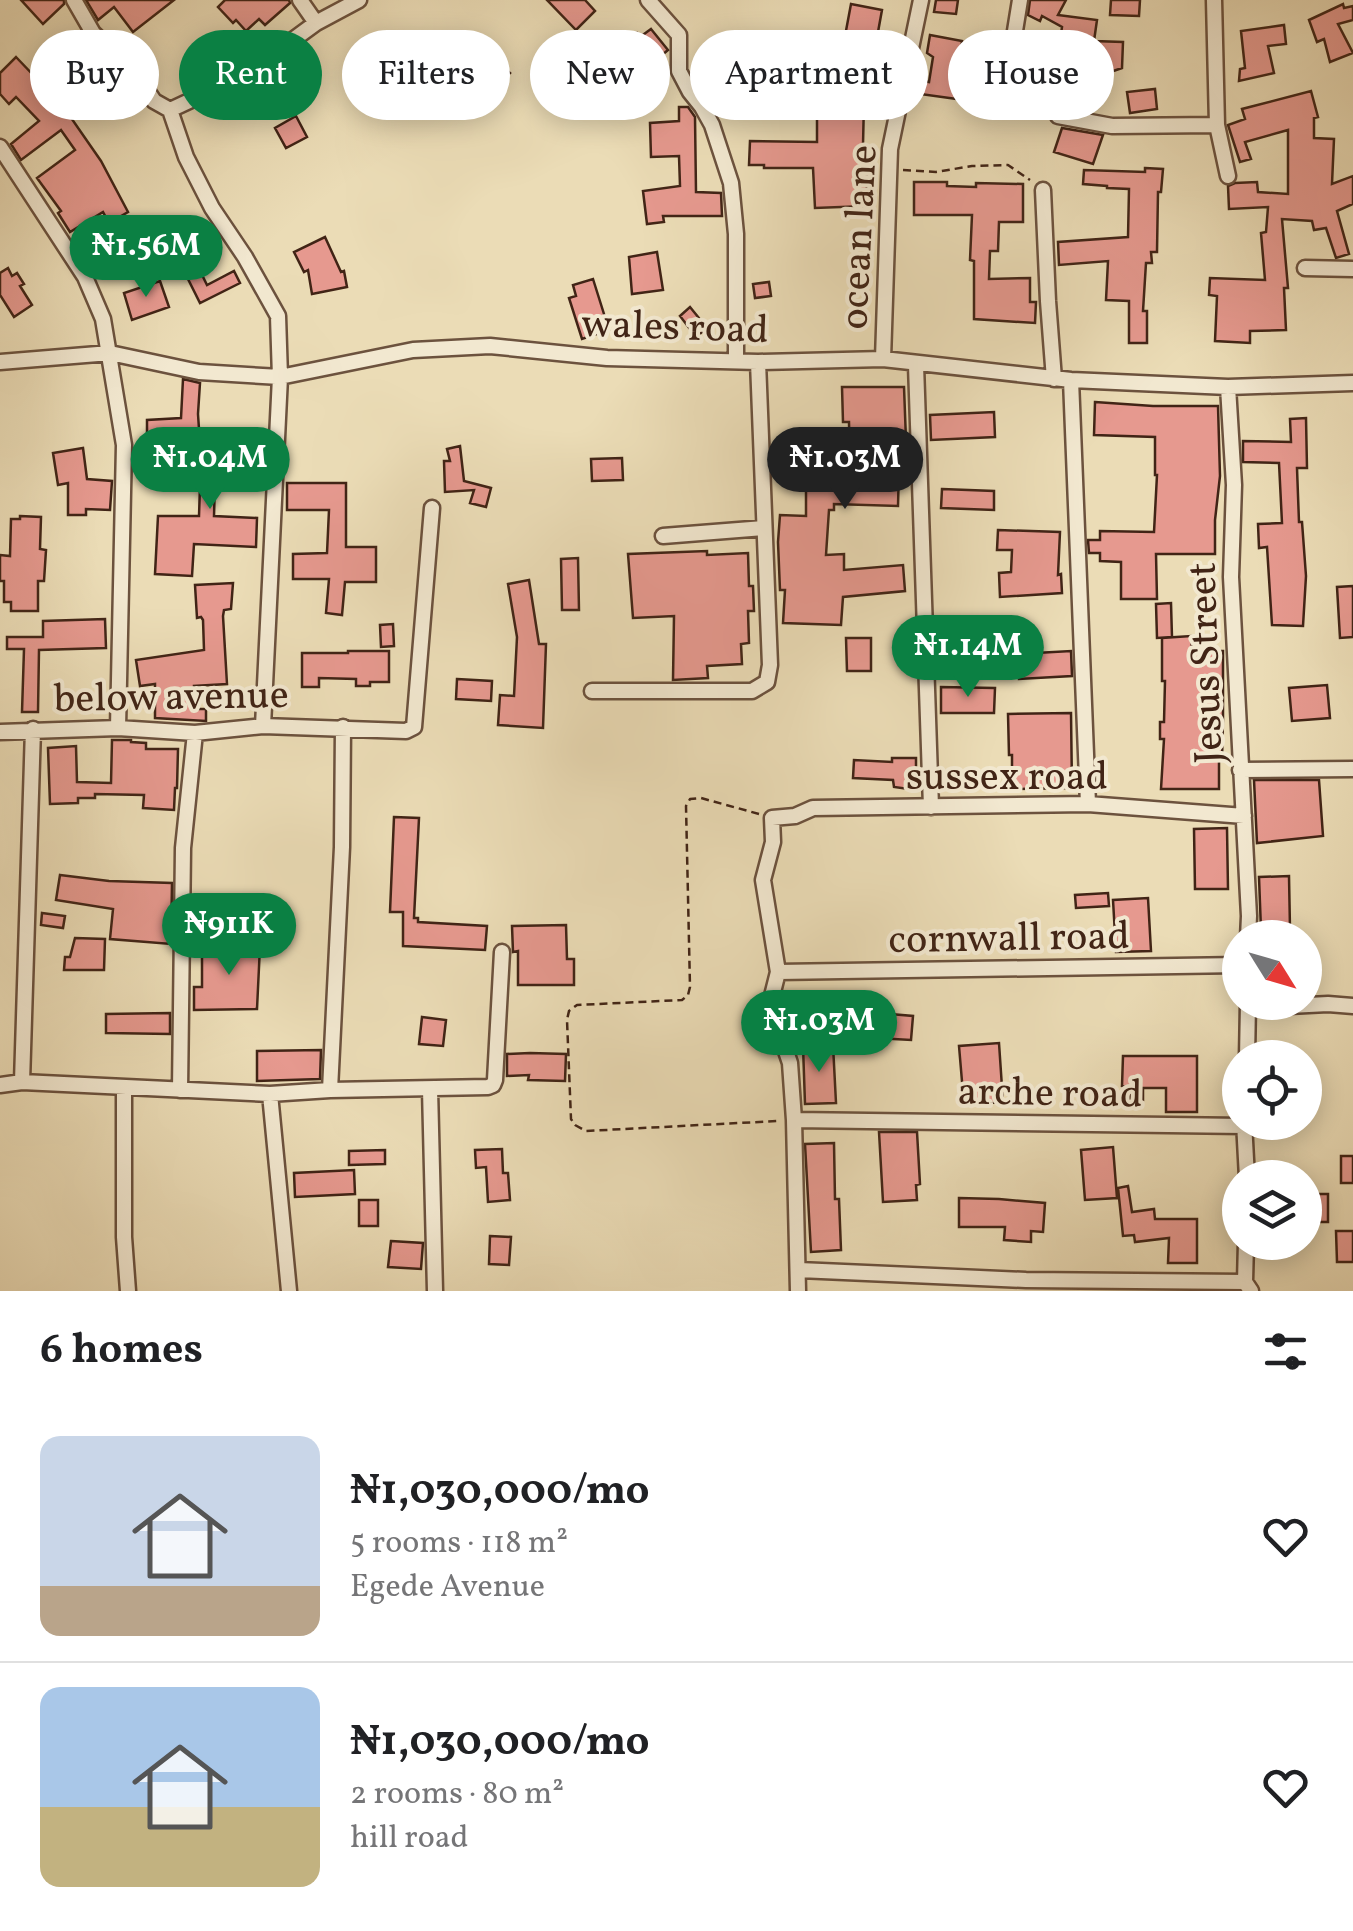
<!DOCTYPE html>
<meta charset="utf-8">
<style>
body{margin:0;font-family:Vollkorn,serif;background:#f6f6f6;color:#202124;height:100vh;display:flex;flex-direction:column;font-size:38px;white-space:nowrap}
*{box-sizing:border-box;margin:0}
p{font-size:32px;color:#757577}
.icon{flex:none;width:55px;height:55px;fill:none;stroke:currentColor;stroke-width:2;stroke-linecap:round;stroke-linejoin:round}
.map{position:relative;height:1291px;overflow:hidden}
.drawer{display:flex;flex-direction:column;background:#fff;flex:1}
.drawer>*{flex:none}
.top-card{position:absolute;left:30px;top:30px;width:1295px;height:90px;display:flex;gap:20px}
.needle{width:65px;rotate:127deg}
.fabs{position:absolute;left:1222px;top:920px;display:grid;gap:20px}
.fabs a{display:grid;place-items:center;width:100px;height:100px;border-radius:50%;background:#fff;box-shadow:0 5px 25px #0003;font-size:50px}
.price{position:absolute;translate:-50% -85px;padding:0 22px;border-radius:35px;background:#0b8043;color:#fff;font-size:32px;line-height:65px;filter:drop-shadow(0 2px 5px #0008)}
.price::after{content:'';position:absolute;left:50%;top:60px;width:30px;height:22px;margin-left:-15px;background:inherit;clip-path:polygon(0 0,100% 0,50% 100%)}
.price.current{background:#222;color:#fff}
ul{padding:0;list-style:none}
li{display:flex;align-items:center;gap:30px;height:250px;padding:0 40px}
li+li{border-top:2px solid #e0e0e0}
li span{display:grid;place-items:center;flex:none;width:280px;height:200px;border-radius:20px;color:#555}
li>.icon{margin-inline-start:auto}
span .icon{width:120px;height:120px;fill:#fffc;stroke-width:1}
li b{font-size:42px}
h2{display:flex;justify-content:space-between;align-items:center;height:120px;padding:0 40px;font-size:42px}
.tag{padding:0 35px;border-radius:45px;background:#fff;box-shadow:0 5px 25px #0003;font-size:35px;line-height:90px}
.tag.current{background:#0b8043;color:#fff}
.map>svg:first-child{display:block}
.building{fill:#e6998f;stroke:#412416;stroke-width:2.5}
.lines{fill:none;stroke-linecap:round;stroke-linejoin:round}
.street-casing{stroke:#6c523e;stroke-width:19}
.path{stroke:#412416;stroke-width:2.5;stroke-dasharray:8 5;stroke-linecap:butt}
.street{stroke:#f2e8d0;stroke-width:14}
.labels{text-anchor:middle;stroke-width:8;stroke-linejoin:round;paint-order:stroke}
.street-label{font-size:40px;fill:#412416;stroke:#f2e8d0}
</style>
<div class="map">
<svg width="1353" height="1291" viewBox="0 0 1353 1291">
<rect width="100%" height="100%" fill="#ebdcb6"/>
<filter id="stains"><feTurbulence type="fractalNoise" baseFrequency=".002" numOctaves="4"/><feColorMatrix values="0 0 0 0 .2 0 0 0 0 .09 0 0 0 0 .02 0 0 0 .5 -.17"/></filter>
<radialGradient id="worn" r=".72"><stop offset=".6" stop-color="#630" stop-opacity="0"/><stop offset="1" stop-color="#630" stop-opacity=".3"/></radialGradient>
<path class="building" d="M21,0H64V4L43,24Z
M86,0H174L133,32L114,7L98,20Z
M225,0H289L290,3L265,25L259,19L246,31L236,20L233,23L218,7Z
M547,0H585L595,11L576,30Z
M936,0H958L956,14L934,12Z
M1030,0H1066L1058,15L1097,20L1094,41L1123,42L1122,68L1090,79L1084,110L1058,106L1059,98H1018L1019,70H1056L1062,27L1042,16L1040,21L1028,15Z
M1111,0H1140L1139,16L1110,15Z
M851,4L882,10L874,54H896L894,78H842V52Z
M1343,4L1344,8L1353,6V20L1338,24L1353,53L1330,62L1324,39L1317,42L1309,20Z
M1284,25L1286,44L1268,46L1274,73L1239,81L1240,69L1245,68L1241,31Z
M651,29L668,50L627,84L609,62L618,54L616,51L637,33L640,37Z
M930,35L962,41L955,86L994,93L993,104L913,93L915,80L929,82L933,57L927,53Z
M485,50L510,73L498,85L474,62Z
M16,57L37,79L40,76L63,101L105,60L113,69L67,112L101,161L128,212L109,223L103,212L70,232L58,213L61,211L37,178L75,150L61,130L21,160L11,144L39,121L16,97L9,104L0,94V73Z
M256,81L272,100L255,114L239,94Z
M1155,89L1157,109L1130,113L1127,92Z
M1311,91L1318,117L1314,118V138L1334,139L1332,184L1353,176V204L1337,211L1349,254L1336,258L1326,228L1314,230L1312,221L1282,219L1288,288H1284L1286,330L1250,331V343L1215,341L1217,296L1209,295L1210,278L1265,280L1261,233L1266,232L1268,207L1229,209L1228,186L1235,183L1257,182L1258,192L1288,194V130L1245,142L1251,159L1240,162L1228,125L1245,119L1242,109Z
M817,99L864,101L863,145H866L867,206L815,208L813,168H764V165H749L750,141L817,142Z
M679,107H688L695,117L696,192L721,193L722,216H663L664,222L647,224L643,191L680,186L679,156L651,157L650,123L679,121Z
M296,116L307,137L286,148L275,128Z
M1062,128L1103,135L1093,164L1054,152Z
M1145,168L1163,169L1161,192H1158L1157,252H1151L1152,263H1146L1143,311H1147V343H1129V301L1106,300L1108,261L1059,265L1058,242L1128,237L1129,189L1107,188V186L1083,184L1084,170L1145,172Z
M914,182H947V186L976,187V183L1023,184V222H999L998,251H990L989,279L1030,278V302H1036L1035,323L974,319V261L970,260L972,215H914Z
M325,237L341,272L344,271L347,287L312,294L308,270L304,272L294,252Z
M188,246L207,285L234,271L240,283L200,303L175,253Z
M657,252L663,290L632,294L629,257Z
M8,268L12,276L17,273L24,284L20,286L32,305L14,317L0,295V273Z
M593,279L609,330L582,339L569,298L576,296L573,285Z
M160,281L169,307L132,320L124,293Z
M769,282L771,296L755,298L753,284Z
M690,307L707,328L696,337L680,316Z
M183,379L200,383L198,414L200,444L180,445L178,475L141,474V459H147V420L181,418Z
M842,387H904L907,467H899L898,506L834,504V510H829L826,555L844,554V570L903,565L905,591L843,597L841,625L783,623L785,590H780L778,542L780,515L806,516V474L850,473L849,422H843Z
M1095,402L1153,406H1218L1220,476L1215,520V554H1156L1157,599H1121V562L1100,561V553H1089L1088,540H1100V531L1154,532L1157,475H1155V437L1094,435Z
M994,412L995,437L931,440L930,415Z
M1306,418L1307,468H1297L1299,522H1302L1306,576L1303,626L1272,625L1267,547L1259,548L1258,524L1282,523L1279,463L1243,462V441L1291,442L1290,419Z
M460,446L464,481L491,488L486,507L470,503L474,490L445,492L444,461H450L447,449Z
M204,447H266L264,480L215,481L214,516L257,518L256,547L194,544L192,576L155,574L158,516H199L200,486H204Z
M83,448L87,479L112,481L110,510L86,509V515H68V483L58,485L53,453Z
M622,458L623,480L592,481L591,459Z
M287,483H346V547H376V582H345L342,615L326,613L329,579H293V554L327,553L329,510H287Z
M942,489L994,491V510L941,508Z
M20,516L41,517L40,549L46,550L44,581H38V611H11V602H4V581H0V555L10,556L11,519H20Z
M998,530L1060,532L1058,575L1061,574L1062,593L1000,597L999,573L1011,572L1012,550H997Z
M707,551V555L748,553L749,586H753L754,611H748L749,643L741,644L742,664L707,666L708,678L673,680L674,616L633,618L628,554Z
M578,558L579,610H562L561,559Z
M529,580L539,644H546L543,728L498,725L500,695L514,696L517,637L508,584Z
M233,583L231,609L224,610L223,616L227,684L194,686L195,709H206V721L155,718V684L140,686L136,660L204,650L203,620L201,617L197,618L195,585Z
M1353,586V637L1340,638L1337,587Z
M1171,603L1172,637L1157,638L1156,604Z
M105,619L106,648L39,650L38,712H22L24,649H7V637H43V621Z
M393,624L394,646L381,647L380,625Z
M1191,636L1192,651H1223V720L1222,759H1219V789H1161L1164,739H1160V722H1164L1165,681H1162V638Z
M846,638H871V671H847Z
M348,651H389V682H370V686H356V679L319,678V687H302V653H348Z
M1071,651L1072,676L1019,679L1018,654Z
M457,679L492,681L491,701L456,699Z
M1327,685L1330,718L1292,721L1289,688Z
M941,687L995,688L994,713H941Z
M1071,713L1072,788L1012,789V755H1009L1008,714Z
M112,740H131V742L146,743V749H178L177,788H175L174,810L143,808L144,795L95,794V798H78V803L50,804L48,748L76,746L77,782L111,783Z
M892,758H916V790L894,787L893,780L853,778L854,760L892,762Z
M1254,780H1319L1323,836L1257,843Z
M394,817L419,818L414,918H418V922L487,926L485,950L403,946V912H390Z
M1227,828L1228,889H1195L1194,829Z
M60,875L109,881L172,883L171,944L110,939L113,909L56,900Z
M1289,876L1290,929L1261,930L1259,877Z
M1108,893L1109,906L1076,908L1075,895Z
M1148,898L1151,951L1116,952L1113,900Z
M42,913L65,916L63,928L41,925Z
M566,925L567,959H574V985H518V951L513,952L512,926Z
M75,938L105,939L104,970H64L65,957H70Z
M202,946H260L257,1009L194,1010V987H202Z
M170,1013V1034L106,1033V1014Z
M878,1013L913,1016L911,1040L876,1038Z
M422,1017L446,1020L443,1046L419,1044Z
M999,1043L1003,1102L964,1105L959,1046Z
M833,1045L836,1103L805,1104L803,1046Z
M321,1050L320,1079L257,1081V1051Z
M530,1053L566,1054L565,1081L528,1080L529,1075L507,1076V1054Z
M1123,1056H1197V1112H1166V1088H1143V1100L1130,1099V1088L1122,1086Z
M879,1132H917L920,1184L916,1185L917,1200L883,1202Z
M834,1143L835,1199H839L841,1250L811,1252L805,1144Z
M1113,1147L1117,1198L1085,1200L1081,1150Z
M502,1149L503,1173H508L510,1200L488,1202L486,1167L476,1168L475,1150Z
M385,1150V1164L349,1165V1151Z
M1341,1156H1353V1183H1341Z
M354,1170L355,1194L295,1197L294,1173Z
M1128,1186L1132,1212L1154,1209L1155,1219H1197V1263H1168L1169,1238L1135,1242L1134,1235L1123,1236L1118,1188Z
M1305,1194H1328V1222H1305Z
M959,1198L999,1199L1045,1203L1043,1232L1031,1231V1242L1004,1240L1005,1227H959Z
M359,1200H378V1226H359Z
M1336,1231H1353V1262H1337Z
M490,1236L511,1237L509,1265L489,1264Z
M391,1241L423,1243L421,1269L388,1267Z"/>
<g class="lines">
<g class="street-casing">
<path id="street" d="M74,0L93,33L136,74L154,101L170,110L186,157L212,208L245,257L278,316L280,377L263,726
M300,0L316,23
M648,0L679,35V71L690,92L702,107L712,125L731,183L736,234V361
M1214,0L1217,125L1228,176
M1004,99L1020,0
M170,110L245,75L316,23L359,0
M1058,116L1112,126L1217,125
M0,147L85,277L103,319L124,445L118,728
M1043,190L1048,301L1054,379
M1305,268L1353,269
M883,359L890,149L921,0
M0,362L110,353L199,372L280,377L413,350L490,346L607,358L758,362L883,359L1071,380L1228,387L1353,383
M916,365L931,807
M1071,380L1088,804
M1228,387L1234,485L1231,577L1249,916L1248,938
M663,536L764,528
M592,691H752L767,682L770,665L758,362
M0,732L118,728L195,733L263,726L406,731L414,727L432,508
M1240,770L1353,769
M778,972L1240,965
M1248,1008L1328,1004L1353,1006
M1247,1058L1248,1003
M22,1082L33,729
M0,1085L22,1082L270,1094L330,1090L488,1087L493,1085L495,1080L502,952
M124,1087V1237L128,1291
M430,1089L435,1291
M180,1090L183,848L195,733
M330,1090L342,847L343,727
M270,1094L289,1291
M794,1120L1244,1126
M1244,1122L1247,1178
M1246,1242L1245,1282L1251,1291
M799,1270L1026,1280L1245,1282
M798,1291L794,1120L790,1063L770,1004L778,972L763,880L773,842L772,818L795,816L813,808L1088,804L1244,816"/>
</g>
<path class="path" d="M903,170L936,172L972,166L1008,165L1030,180
M759,814L701,798L690,799L686,806L690,987L688,995L682,1000L577,1005L569,1011L567,1020L571,1119L575,1125L586,1131L777,1121"/>
<use href="#street" class="street"/>
</g>
<g class="labels">
<g class="street-label">
<text transform="translate(857 237) rotate(-87)" y="14">ocean lane</text>
<text transform="translate(675 325) rotate(2)" y="14">wales road</text>
<text transform="translate(1204 663) rotate(-92)" y="14">Jesus Street</text>
<text transform="translate(171 695) rotate(-1)" y="14">below avenue</text>
<text x="1007" y="789">sussex road</text>
<text transform="translate(1009 936) rotate(-1)" y="14">cornwall road</text>
<text transform="translate(1050 1091) rotate(1)" y="14">arche road</text>
</g>
</g>
<rect width="100%" height="100%" filter="url(#stains)"/>
<rect width="100%" height="100%" fill="url(#worn)"/>
</svg>
<div class="fabs">
<a><svg class="needle" viewBox="-14 -14 28 28"><path d="M0-13l5 13h-10z" fill="#e53935"/><path d="M0 13l5-13h-10z" fill="#757577"/></svg></a>
<a><svg class="icon" aria-label="locate" viewBox="0 0 24 24"><circle cx="12" cy="12" r="6"/><path d="M12 2v4M12 18v4M2 12h4M18 12h4"/></svg></a>
<a><svg class="icon" aria-label="layers" viewBox="0 0 24 24"><path d="M12 4l9 5-9 5-9-5zM3 14l9 5 9-5"/></svg></a>
</div>
<b class="price" style="left:146px;top:300px">₦1.56M</b>
<b class="price" style="left:210px;top:512px">₦1.04M</b>
<b class="price current" style="left:845px;top:512px">₦1.03M</b>
<b class="price" style="left:968px;top:700px">₦1.14M</b>
<b class="price" style="left:229px;top:978px">₦911K</b>
<b class="price" style="left:819px;top:1075px">₦1.03M</b>
<div class="top-card">
<a class="tag">Buy</a>
<a class="tag current">Rent</a>
<a class="tag">Filters</a>
<a class="tag">New</a>
<a class="tag">Apartment</a>
<a class="tag">House</a>
</div>
</div>
<section class="drawer">
<h2>6 homes<svg class="icon" aria-label="filters" viewBox="0 0 24 24"><path d="M4 7h16M4 17h16"/><circle cx="9" cy="7" r="2"/><circle cx="15" cy="17" r="2"/></svg></h2>
<ul>
<li><span style="background:linear-gradient(#c9d6e8 75%,#b9a48a 0)"><svg class="icon" aria-label="home" viewBox="0 0 24 24"><path d="M3 11l9-7 9 7M6 9v11h12V9"/></svg></span><div><b>₦1,030,000/mo</b><p>5 rooms · 118 m²</p><p>Egede Avenue</p></div><svg class="icon" aria-label="heart" viewBox="0 0 24 24"><path d="M12 20l-8-8c-3-5 5-10 8-4 3-6 11-1 8 4z"/></svg></li>
<li><span style="background:linear-gradient(#a9c7e8 60%,#c2b280 0)"><svg class="icon" aria-label="home" viewBox="0 0 24 24"><path d="M3 11l9-7 9 7M6 9v11h12V9"/></svg></span><div><b>₦1,030,000/mo</b><p>2 rooms · 80 m²</p><p>hill road</p></div><svg class="icon" aria-label="heart" viewBox="0 0 24 24"><path d="M12 20l-8-8c-3-5 5-10 8-4 3-6 11-1 8 4z"/></svg></li>
</ul>
</section>
